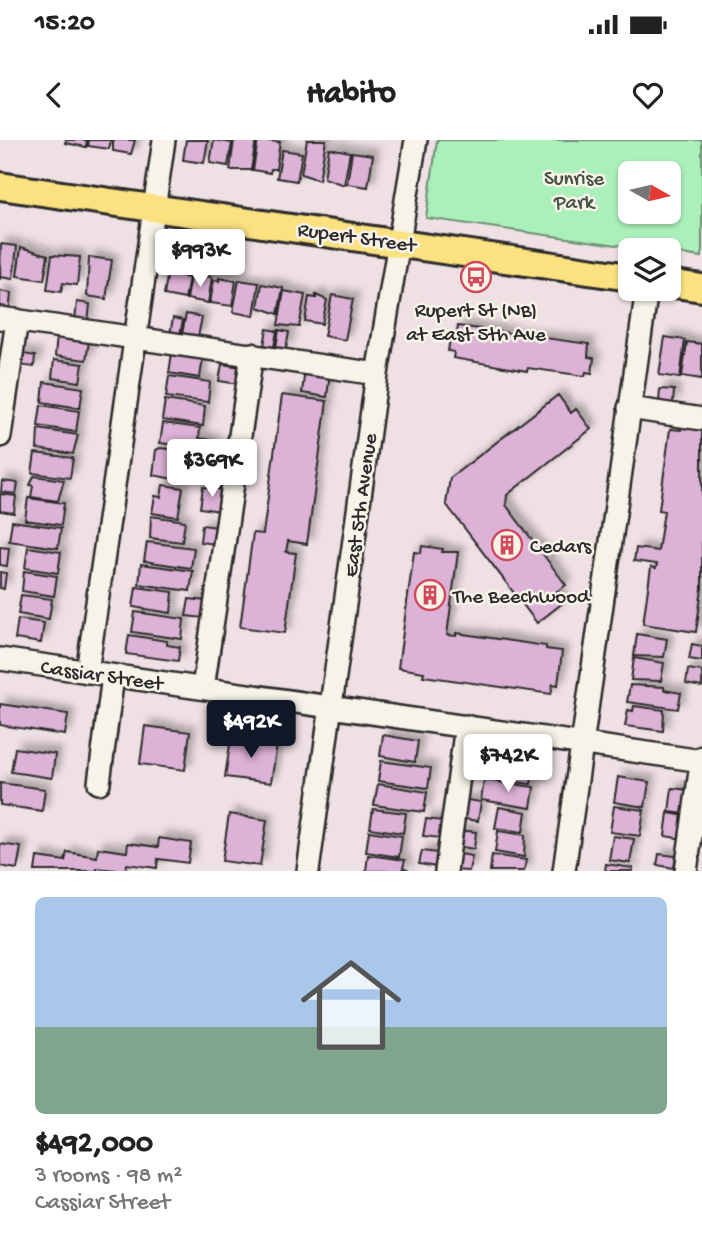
<!DOCTYPE html>
<meta charset="utf-8">
<style>
body{margin:0;font-family:"Gochi Hand",sans-serif;background:#f6f6f6;color:#222;height:100vh;display:flex;flex-direction:column;font-size:26px;white-space:nowrap}
*{box-sizing:border-box;margin:0}
p{font-size:23px;color:#767676}
.icon{flex:none;width:38px;height:38px;fill:none;stroke:currentColor;stroke-width:2;stroke-linecap:round;stroke-linejoin:round}
.map{position:relative;height:731px;overflow:hidden}
.drawer{display:flex;flex-direction:column;background:#fff;flex:1}
.drawer>*{flex:none}
.needle{width:46px;rotate:98deg}
.controls{position:absolute;left:618px;top:21px;display:grid;gap:14px}
.controls a{display:grid;place-items:center;width:63px;height:63px;border-radius:10px;background:#fff;box-shadow:0 2px 5px #0004;font-size:35px}
.price{position:absolute;translate:-50% -60px;padding:0 16px;border-radius:7px;background:#fff;color:#222;font-size:23px;line-height:46px;filter:drop-shadow(0 2px 4px #0008)}
.price::after{content:'';position:absolute;left:50%;top:42px;width:21px;height:16px;margin-left:-10px;background:inherit;clip-path:polygon(0 0,100% 0,50% 100%)}
.price.current{background:#111827;color:#fff}
ul{padding:0;list-style:none}
li{display:grid;align-content:center;gap:14px;height:371px;padding:0 35px}
li span{display:grid;place-items:center;height:217px;border-radius:10px;color:#555}
li>.icon{margin-inline-start:auto}
span .icon{width:126px;height:126px;fill:#fffc;stroke-width:1}
li b{font-size:30px}
.status{display:flex;justify-content:space-between;align-items:center;height:49px;padding:0 35px;background:#fff;direction:ltr}
.status svg{height:19px;fill:currentColor}
header{display:flex;justify-content:space-between;align-items:center;height:91px;padding:0 35px;background:#fff;font-size:32px;font-weight:700}
.map>svg:first-child{display:block}
.green{fill:#abf0ba;stroke:#6b8e72;stroke-width:2;fill-rule:evenodd}
.building{fill:#ddb2d7;stroke:#2b2b2b;stroke-width:2;filter:url(#shadow)}
.lines{fill:none;stroke-linecap:round;stroke-linejoin:round}
.minor-casing{stroke:#2b2b2b;stroke-width:26}
.major-casing{stroke:#2b2b2b;stroke-width:32}
.minor{stroke:#f7f3e8;stroke-width:21}
.major{stroke:#fbe180;stroke-width:26}
.labels{text-anchor:middle;stroke-width:5;stroke-linejoin:round;paint-order:stroke}
.park-label{font-size:21px;fill:#455248;stroke:#f7f3e8}
.street-label{font-size:21px;fill:#2b2b2b;stroke:#f7f3e8}
.poi-label{font-size:21px;fill:#2b2b2b;stroke:#f7f3e8;text-anchor:start}
</style>
<div class="status"><b>15:20</b><svg viewBox="0 0 49 12"><path d="M0 12V9h3v3zM5 12V6h3v6zM10 12V3h3v9zM15 12V0h3v12zM26 1h20v11H26zM47 4h2v5h-2z"/></svg></div>
<header><svg class="icon" aria-label="back" viewBox="0 0 24 24"><path d="M15 5l-7 7 7 7"/></svg>Habito<svg class="icon" aria-label="heart" viewBox="0 0 24 24"><path d="M12 20l-8-8c-3-5 5-10 8-4 3-6 11-1 8 4z"/></svg></header>
<div class="map">
<svg width="702" height="731" viewBox="0 0 702 731">
<defs>
<filter id="shadow"><feDropShadow dx="6" dy="-6" stdDeviation="3.5" flood-color="#0004"/></filter>
</defs>
<rect width="100%" height="100%" fill="#efe0e3"/>
<filter id="ink" filterUnits="userSpaceOnUse"><feTurbulence type="fractalNoise" baseFrequency=".0143" numOctaves="2"/><feDisplacementMap in="SourceGraphic" scale="14" xChannelSelector="R" yChannelSelector="G"/><feConvolveMatrix kernelMatrix="1 2 1 2 8 2 1 2 1" color-interpolation-filters="sRGB"/></filter>
<g filter="url(#ink)">
<path class="green" d="M437,0H702V117L426,78ZM630,33H668V72H630Z"/>
<path class="building" d="M66,0H87L86,7L65,3Z
M89,0H111L109,9L88,6Z
M113,0H135L131,14L113,11Z
M186,0H208L204,23L183,20Z
M214,0L232,3L228,26L210,23Z
M234,0H256L251,30H230Z
M258,0L280,2L276,29H271L270,33L253,30Z
M307,0H326L319,40L301,34Z
M329,8L350,12L344,45L324,38Z
M282,10L302,13L297,41L277,38Z
M352,12L373,15L368,47L347,44Z
M1,104L17,106L13,139L0,137V140Z
M21,107L48,115L44,140L17,136Z
M52,115L80,117L77,145L63,143L61,152L47,150Z
M89,117L112,120L106,159L87,156Z
M168,131L185,134L184,137L189,138L185,159L164,155Z
M197,135L212,137L208,163L187,159L191,137L196,138Z
M219,138L236,141L232,166L210,163L214,140L219,141Z
M239,140L259,143L254,176L233,172Z
M262,144L283,148L278,174L258,167Z
M0,151L11,153L9,173L0,171Z
M284,151L305,155L299,187L278,185Z
M316,155L327,160L322,184L305,181L309,157L316,158Z
M332,155L353,159L345,200L324,196Z
M77,162L90,164L88,183L75,181Z
M186,174L202,177L198,197L182,194Z
M173,178L183,180L180,195L170,194Z
M458,186L589,204L588,217L594,218L592,233L586,232L585,236L528,228L527,231L453,218L454,212L448,211L450,198L456,199Z
M267,189L277,191L274,207L264,205Z
M279,190L289,192L286,209L276,207Z
M57,196L89,201L86,220L55,216Z
M665,197L685,200L680,238L659,235Z
M687,202L702,204V239L682,236Z
M19,213L35,216L34,227L18,225Z
M172,213L203,217L200,238L169,233Z
M54,220L83,224L80,242L52,238Z
M222,224L241,227L239,244L219,241Z
M305,229L330,232L327,257L302,253Z
M169,236L210,242L208,262L166,257Z
M44,242L83,248L80,268L42,262Z
M660,249L674,250L673,264L659,263Z
M282,255L327,261L307,404L288,401L286,412L296,413L285,493L240,487L253,393L263,394Z
M558,255L571,273L576,269L591,289L507,355L506,365L566,445L556,452L564,462L537,483L446,364L450,338Z
M165,260L205,266L203,286L162,280Z
M41,265L79,271L76,292L38,286Z
M163,283L200,288L199,298L212,300L211,310L160,303Z
M681,286L702,289V448L696,492L643,484L651,427L656,428L657,424L634,421L636,408L658,411L664,371L659,370L670,289L681,290Z
M38,289L78,295L73,314L37,309Z
M160,308L187,311L183,341L153,335L156,310Z
M209,312L228,315L225,335L206,332Z
M35,313L73,318L70,338L32,333Z
M34,336L64,340L58,361L31,357L33,346L30,345Z
M2,341L18,343L16,354L1,352Z
M163,345L183,348L178,377L152,373L155,356L161,357Z
M203,347L223,350L220,371L200,368Z
M0,354L16,356L14,373L0,371Z
M28,358L64,363L61,385L25,380Z
M151,376L185,381L182,402L150,398Z
M12,381L61,388L58,408L9,401Z
M202,385L218,387L215,404L200,402Z
M147,402L194,408L191,428L144,421Z
M422,406L443,409L442,412H458L447,495L456,496V493L546,506V509L562,511L558,545L553,544L551,554L423,536L424,532L398,528L414,412L421,413Z
M0,407L9,408L7,426L0,425Z
M28,407L61,412L58,433L25,428Z
M141,424L193,431L190,451L139,444Z
M24,431L57,436L54,456L22,451Z
M0,432L6,433L4,449L0,448Z
M136,447L173,452L171,473L133,467Z
M21,455L52,459L49,479L18,474Z
M189,459L206,461L204,478L186,476Z
M135,472L184,479L182,499L132,492Z
M18,479L44,483L41,503L15,499Z
M637,494L667,499L664,517L634,516Z
M129,495L167,501V505L180,507L178,521L126,514Z
M692,504L702,506V521L689,519Z
M634,518L664,523L661,541L631,540Z
M688,529L702,531V547L686,544Z
M630,545L664,547V550L681,553L678,569L627,562Z
M0,564L68,574L65,595L0,585Z
M634,566L664,570L663,591L625,586L628,570L633,571Z
M145,586L190,592L185,630L140,624Z
M383,595L418,601L415,622L380,616Z
M231,598L277,604L271,643L225,637Z
M15,608L55,614L52,638L11,632Z
M466,613L487,617L485,626L465,622Z
M504,618L535,623L531,644L501,640Z
M381,621L431,628L428,648L378,641Z
M618,637L649,642L645,667L614,662Z
M484,640L534,647L531,668L481,660Z
M0,643L45,649L42,671L0,665Z
M378,644L427,652L424,672L374,665Z
M672,648L689,650L686,674L669,672Z
M461,659L481,662L478,681L458,678Z
M614,666L644,670L640,696L610,692Z
M499,667L526,672L523,692L495,688Z
M373,669L406,673L403,693L370,688Z
M668,673L686,676L683,699L665,696Z
M229,674L267,680L260,726L222,721Z
M426,679L443,681L440,698L423,696Z
M458,690L476,692L474,709L456,706Z
M369,691L402,696L399,717L366,712Z
M498,691L525,695L524,717L495,712Z
M613,696L634,699L630,723L609,720Z
M159,698L191,703L188,723L158,719L157,728L127,724L126,731L97,728V731H35L37,717L65,721L67,712L97,717L98,708L127,712L128,703L158,707Z
M0,704L21,707L17,729L0,726Z
M422,711L438,713L436,727L419,724Z
M454,713L472,716L469,731L451,730Z
M659,714L676,716L674,728L657,725Z
M368,715L405,720L403,728L409,731H366Z
M492,715L526,720L524,731H490Z
M606,724L633,728V731H605Z"/>
<g class="lines">
<g class="minor-casing">
<path id="minor" d="M0,178L377,234
M629,268L702,279
M0,296L17,180
M0,519L702,621
M87,532L164,0
M203,548L252,214
M99,643L113,536
M308,731L377,234L416,0
M446,731L466,586
M564,731L647,149
M686,731L702,617"/>
</g>
<g class="major-casing">
<path id="major" d="M0,46L630,137
M668,143L702,148"/>
</g>
<use href="#minor" class="minor"/>
<use href="#major" class="major"/>
</g>
</g>
<defs>
<g id="bus-ring" transform="scale(1.575)"><circle r="9.5" fill="#f7f3e8" stroke="#d1495b" stroke-width="1.5"/><path d="M-5-6H5V4H4V6H2V4H-2V6H-4V4H-5ZM-3.5-4V0h7V-4ZM-3.5 1.2v1.5H-2V1.2ZM2 1.2v1.5H3.5V1.2Z" fill="#d1495b"/></g>
<g id="building-ring" transform="scale(1.575)"><circle r="9.5" fill="#f7f3e8" stroke="#d1495b" stroke-width="1.5"/><path d="M-4-6H4V6H1V3H-1V6H-4ZM-2.5-4.3h1.7v1.8h-1.7ZM.8-4.3h1.7v1.8H.8ZM-2.5-1h1.7V.8h-1.7ZM.8-1h1.7V.8H.8Z" fill="#d1495b"/></g>
</defs>
<g fill-rule="evenodd">
<use href="#bus-ring" x="476" y="137"/>
<use href="#building-ring" x="507" y="405"/>
<use href="#building-ring" x="430" y="455"/>
</g>
<g class="labels">
<g class="park-label">
<text x="574" y="44">Sunrise<tspan x="574" dy="24">Park</tspan></text>
</g>
<g class="street-label">
<text transform="translate(357 96) rotate(8)" y="7">Rupert Street</text>
<text transform="translate(359 365) rotate(-82)" y="7">East 5th Avenue</text>
<text transform="translate(102 534) rotate(8)" y="7">Cassiar Street</text>
</g>
<g class="poi-label">
<text x="476" y="176" text-anchor="middle">Rupert St (NB)<tspan x="476" dy="24">at East 5th Ave</tspan></text>
<text x="530" y="412">Cedars</text>
<text x="453" y="462">The Beechwood</text>
</g>
</g>
</svg>
<div class="controls">
<a><svg class="needle" viewBox="-14 -14 28 28"><path d="M0-13l5 13h-10z" fill="#e53935"/><path d="M0 13l5-13h-10z" fill="#767676"/></svg></a>
<a><svg class="icon" aria-label="layers" viewBox="0 0 24 24"><path d="M12 4l9 5-9 5-9-5zM3 14l9 5 9-5"/></svg></a>
</div>
<b class="price" style="left:200px;top:149px">$993K</b>
<b class="price" style="left:212px;top:359px">$369K</b>
<b class="price current" style="left:251px;top:620px">$492K</b>
<b class="price" style="left:508px;top:654px">$742K</b>
</div>
<section class="drawer">
<ul>
<li><span style="background:linear-gradient(#a9c7e8 60%,#7fa58c 0)"><svg class="icon" aria-label="home" viewBox="0 0 24 24"><path d="M3 11l9-7 9 7M6 9v11h12V9"/></svg></span><div><b>$492,000</b><p>3 rooms · 98 m²</p><p>Cassiar Street</p></div></li>
</ul>
</section>
